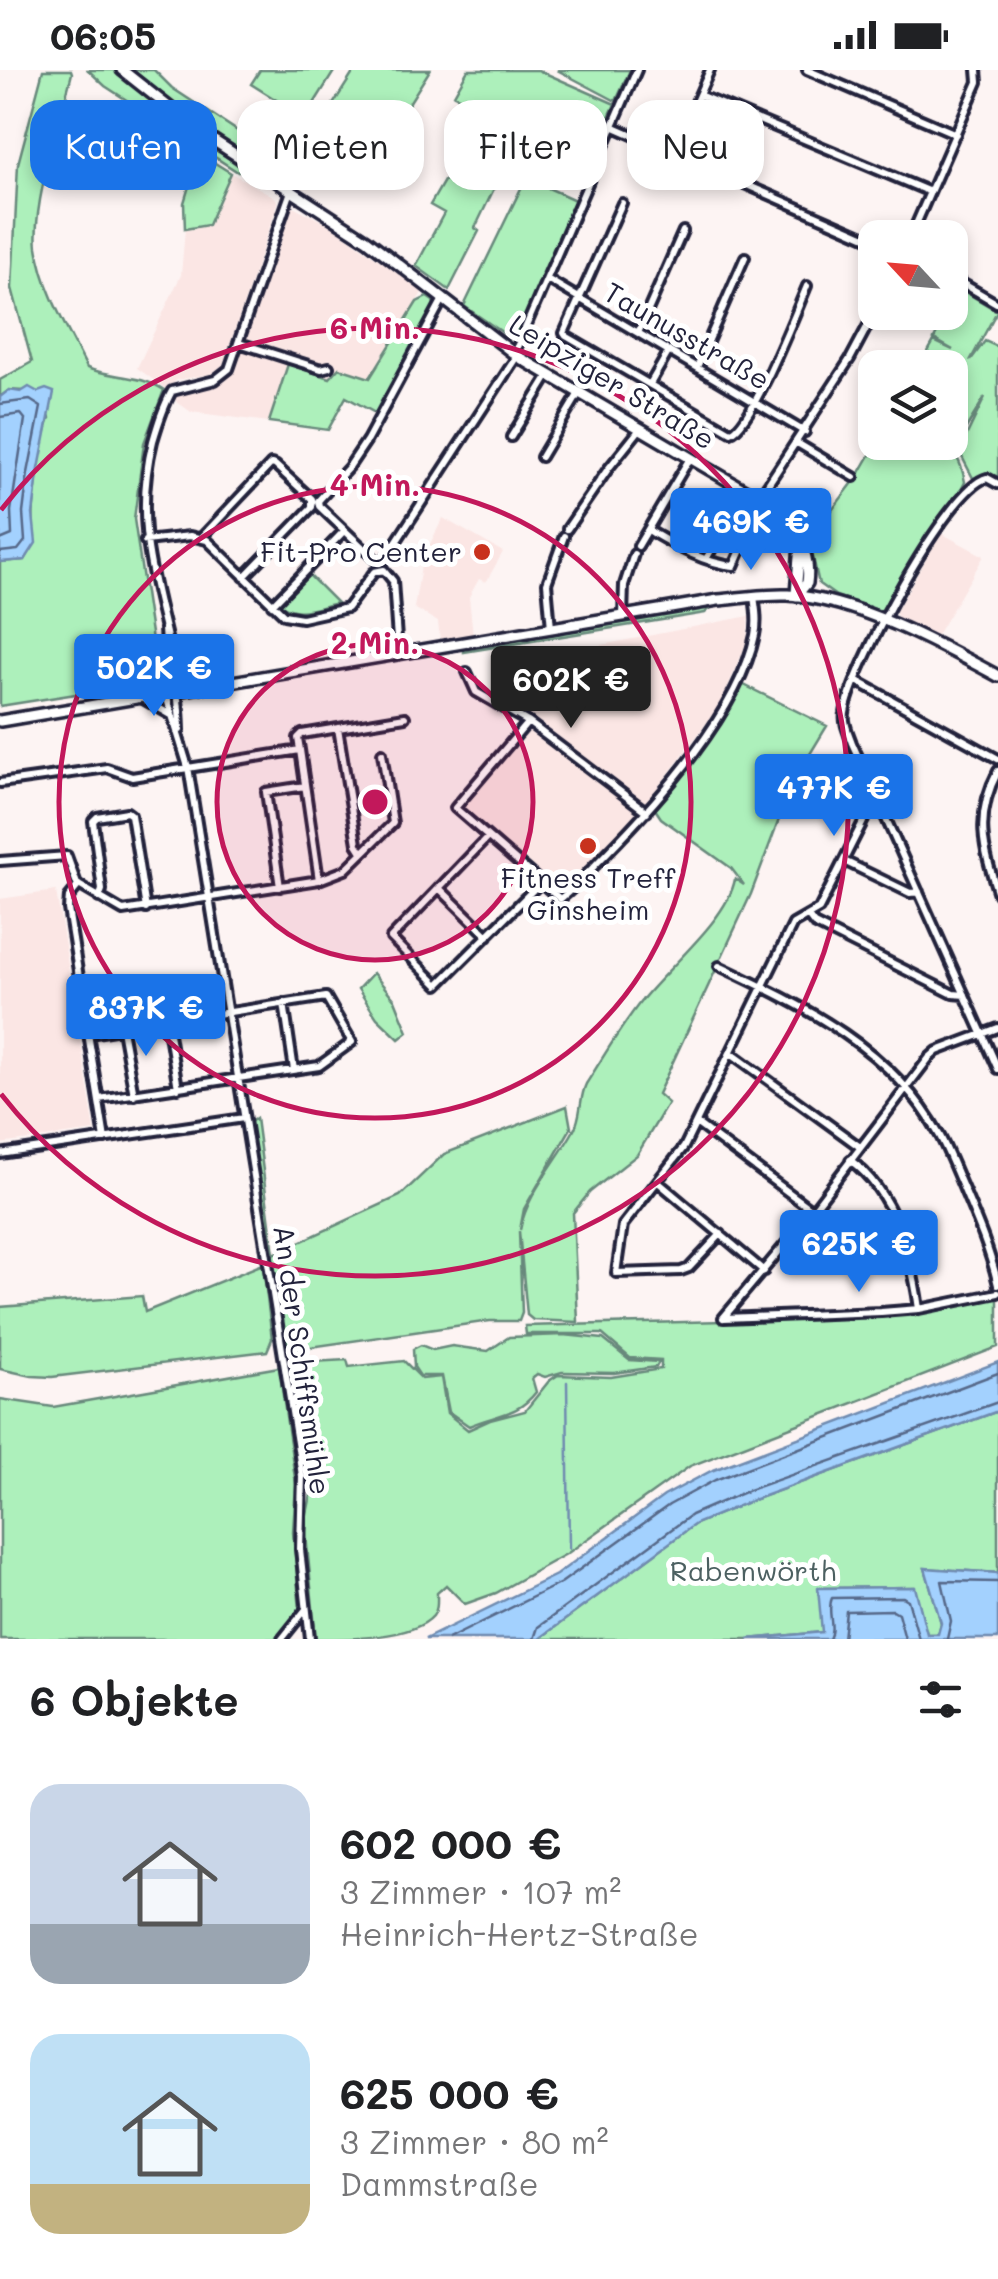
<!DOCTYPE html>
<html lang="de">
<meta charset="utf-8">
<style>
body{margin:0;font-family:Mali,sans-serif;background:#f2f2f2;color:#202124;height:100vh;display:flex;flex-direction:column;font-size:38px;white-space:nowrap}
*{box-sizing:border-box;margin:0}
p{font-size:32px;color:#757577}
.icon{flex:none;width:55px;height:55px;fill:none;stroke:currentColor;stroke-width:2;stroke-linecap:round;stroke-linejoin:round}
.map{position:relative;height:1569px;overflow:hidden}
.details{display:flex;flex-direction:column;background:#fff;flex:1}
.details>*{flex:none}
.banner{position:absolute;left:30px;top:30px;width:940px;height:90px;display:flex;gap:20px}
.needle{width:65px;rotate:296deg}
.buttons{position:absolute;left:858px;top:150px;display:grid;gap:20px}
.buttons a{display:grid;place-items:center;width:110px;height:110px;border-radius:20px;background:#fff;box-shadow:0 5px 15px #0003;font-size:50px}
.price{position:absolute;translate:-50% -85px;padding:0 22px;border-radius:10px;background:#1a73e8;color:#fff;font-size:32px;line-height:65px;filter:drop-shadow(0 2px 5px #0008)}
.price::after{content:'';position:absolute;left:50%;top:60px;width:30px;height:22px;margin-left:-15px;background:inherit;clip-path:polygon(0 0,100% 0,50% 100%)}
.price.current{background:#222;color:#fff}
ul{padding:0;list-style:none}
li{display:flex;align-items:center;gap:30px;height:250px;padding:0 30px}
li span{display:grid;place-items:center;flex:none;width:280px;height:200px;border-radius:30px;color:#555}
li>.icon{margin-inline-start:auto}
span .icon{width:120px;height:120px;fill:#fffc;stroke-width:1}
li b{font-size:42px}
h2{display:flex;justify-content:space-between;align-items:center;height:120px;padding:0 30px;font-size:42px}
.pill{padding:0 35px;border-radius:30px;background:#fff;box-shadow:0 5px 15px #0003;font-size:35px;line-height:90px}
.pill.current{background:#1a73e8;color:#fff}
.status{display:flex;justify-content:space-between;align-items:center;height:70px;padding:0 50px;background:#fff;direction:ltr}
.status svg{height:28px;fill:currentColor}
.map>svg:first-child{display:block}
.built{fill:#fbe6e4}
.green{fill:#adf0bb;stroke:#68897b;stroke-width:2.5}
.water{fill:#a3d1fe;stroke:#6f8bb0;stroke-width:2.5}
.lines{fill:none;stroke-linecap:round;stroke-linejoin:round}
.shore{stroke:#566889;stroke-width:2.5}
.stream{stroke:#6f8bb0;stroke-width:2.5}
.minor-casing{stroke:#22223b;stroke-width:14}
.secondary-casing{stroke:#22223b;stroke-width:16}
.minor{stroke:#fff;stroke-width:6}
.secondary{stroke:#fff;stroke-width:9}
.ring{fill:none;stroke:#c2185b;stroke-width:5}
.poi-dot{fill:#c8321e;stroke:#fff;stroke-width:4}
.labels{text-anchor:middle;stroke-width:10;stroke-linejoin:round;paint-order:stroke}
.street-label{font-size:28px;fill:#22223b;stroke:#fff}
.poi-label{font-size:28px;fill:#22223b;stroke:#fff;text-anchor:end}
.park-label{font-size:28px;fill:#4c6061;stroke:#fff}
.centre{fill:#c2185b;stroke:#fff;stroke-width:5}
.ring-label{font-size:30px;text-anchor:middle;font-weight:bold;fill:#c2185b;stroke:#fff;stroke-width:10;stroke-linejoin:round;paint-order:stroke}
</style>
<div class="status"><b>06:05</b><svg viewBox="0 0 49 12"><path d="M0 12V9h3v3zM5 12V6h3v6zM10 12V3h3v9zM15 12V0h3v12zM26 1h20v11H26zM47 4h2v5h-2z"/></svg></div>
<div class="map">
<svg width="998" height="1569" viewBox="0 0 998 1569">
<rect width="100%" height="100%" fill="#fdf4f3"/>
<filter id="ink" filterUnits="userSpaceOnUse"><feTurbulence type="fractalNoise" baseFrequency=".01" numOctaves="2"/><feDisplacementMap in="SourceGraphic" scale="20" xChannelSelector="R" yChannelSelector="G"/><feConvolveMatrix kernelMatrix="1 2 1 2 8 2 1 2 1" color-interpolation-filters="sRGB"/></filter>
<g filter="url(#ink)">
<path class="built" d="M231,103L275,127L278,133L223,295L211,304L177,310L166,319L137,298L181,205L185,159L208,155Z
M291,135L333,157L423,221L370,309L339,299L330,308L289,295L269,352L191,342L173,329L182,320L218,313L232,301Z
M443,448L503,482L486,512L479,509L469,527L473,565L440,570L438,552L414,538L422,490Z
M941,463L984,486L937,565L900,551L895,543Z
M749,546L747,572L720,635L633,751L560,826L463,739L534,650L527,644L545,609L546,586Z
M56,821L95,1061L0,1074V829Z"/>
<path class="green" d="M43,0H71L72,3C61,49 32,132 37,177C43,220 68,260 87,298C111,308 140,304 164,320L144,373L134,449L157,604L151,612L0,636V492L25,490C39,467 31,461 34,436C37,407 40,376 50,348L38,322L9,320L0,327V310L32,292L12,218L18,94Z
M88,0H114L244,100L238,102L105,16Z
M133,0H154L172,18L251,70L256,79L244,83C205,58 168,31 133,0Z
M260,0H335L305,48L251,14Z
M355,0H430L379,81L325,47Z
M468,0H538L615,34L591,85L454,25Z
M557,0H630L616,31Z
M326,51L349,66L321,108L299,93Z
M463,78L504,98L475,158L479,161L449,220L416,196L444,143L430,135Z
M199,83L231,103L208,155L185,159L184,133Z
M526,108L575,130L515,271L464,236Z
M960,219L997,241L970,291L985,271L998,277V410L989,405L973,408L959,381L985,327L960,368L950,363V298H919L934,271L953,280L934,269Z
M427,227L433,231L435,238L377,344L346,327L328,360L269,352L288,294L330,308L339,298L370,308L417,232Z
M877,373H938L934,377C956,378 961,391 965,412L958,426L941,446L881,541L836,526L819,514L810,474L803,459L823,452L858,406Z
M309,505L337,533C317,537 295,548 279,533Z
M713,536L705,543L464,582V577Z
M742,614L827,656L793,712L751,824L658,1024L668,1033L637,1085L590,1122L573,1143L578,1252L533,1250L527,1245L519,1161L522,1243L519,1251H490L290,1280L281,1272L249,1053L256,1048L274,1184L400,1126L444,1084L567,1036L571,1058L524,1139L520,1160C527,1123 556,1093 574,1060C582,1045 579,1029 586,1014C604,986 621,956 642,930C667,898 728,849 735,809L744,815L731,798L661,748L655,739L723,651Z
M373,903L395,930L408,962L399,969L377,948L358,919Z
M263,1194L272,1269L267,1281L52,1307L32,1306L0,1299V1237L142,1226L145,1242Z
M998,1227V1277L690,1396L568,1483L496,1523L465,1534L446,1515L437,1523C437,1531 438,1540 433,1546C413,1569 346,1569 316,1569L305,1454L313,1415L306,1413L290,1297L293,1293L347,1290L349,1297L404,1291L422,1309L441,1307L447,1343L468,1360L490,1350L525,1341L549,1311L558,1305L611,1307L661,1299V1290L630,1288L602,1264H526L525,1256L884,1247Z
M564,1265L603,1269L629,1290L659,1292L656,1297L614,1303L562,1302L545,1307L537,1304L532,1308L536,1322C518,1346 496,1344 469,1356L449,1342L442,1306H420L414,1297L413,1279L421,1275L433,1280L452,1276L488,1281L509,1267Z
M279,1297L296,1415L293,1462L300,1540L278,1569H0V1329L53,1337Z
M998,1341V1503L925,1498L941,1553L938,1564H927L914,1517L819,1518L823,1562L748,1569H539L695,1454L753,1430Z"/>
<path class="water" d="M29,317L38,322L46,319L54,322L38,404L33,444L36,473L25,490L0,492V327L9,320L21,322Z
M998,1292V1341L753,1430L695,1454L539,1569H425L556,1505L664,1426L711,1401Z
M925,1498L998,1503V1569H748L822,1562L818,1518L915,1517L927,1564H938L941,1553Z"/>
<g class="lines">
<path class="shore" d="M0,334L30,330L41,337L28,403L23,443L25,471L18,480L0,482
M0,347L21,344L25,349L11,441L12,465L0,470
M448,1569L561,1513L669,1435L715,1410L998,1303
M534,1569L538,1557L691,1445L749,1420L998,1332
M829,1569C836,1556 826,1541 832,1528L903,1527L908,1530L919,1569
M843,1569L846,1541L893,1540L898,1543L905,1569
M947,1569L951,1551L942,1511L998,1512"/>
<path class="stream" d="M567,1312L569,1479"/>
<g class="minor-casing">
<path id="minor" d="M807,0L956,64
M699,25L930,122
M612,56L875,171
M674,82L710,0
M622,133L564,263L566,266L731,362C751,357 796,242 807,216
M910,168L978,12L977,0
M950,206L998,234
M547,209L805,362
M443,229L367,370L349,397L318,431L319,436L379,493L385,489L517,286
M638,263L683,161
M239,273L321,299L329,297
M514,284L637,0
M697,297L745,187
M650,314L669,281
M511,367L549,305
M797,373L854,407
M541,387L579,323
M998,414L987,408C948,417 851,600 845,643C843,653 849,664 852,673L998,999
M759,428L850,289L875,242
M567,459L608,399L640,359
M648,460C674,475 703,493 734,496L745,471L723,460L706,489
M201,468L271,394L275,395L312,429V437L244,507
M145,471L190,466L207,470L284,545L302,548L347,538L374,502L384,500L393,511L398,584
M638,476L690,388
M272,535L344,461
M623,546L624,515L634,484
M164,558L168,632L188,697L298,1379L302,1406L300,1479L310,1569
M551,558L547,513L564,466
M177,600L205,616
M467,602L476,622L528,652L647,742
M857,611L998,689
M143,629L171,645
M528,652L455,738L560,829C576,817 590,800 604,786C658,731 739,642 755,565C758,552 756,539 754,527
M338,658L357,774L362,782
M180,660C178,554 125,482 153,371C158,354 163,337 172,321L215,310L229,299L291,121
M300,680L319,810
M998,701C974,746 983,778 998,824
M0,713L107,698L132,707L300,680L298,668L302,664L405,647
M488,767L391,868L438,915L540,813
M0,791L67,786L77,814L123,841L319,810L345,800L393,753L382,683
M844,791L910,823L919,822
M79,815L69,827L68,839L105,1069
M280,817L266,722L305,716
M439,818L488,866
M99,828L102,820L93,751L97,747L127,742L131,745L146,839
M808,846L814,854L953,924L965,925
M719,896C804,936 893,979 940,1066C948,1081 955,1099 962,1115C976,1148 990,1180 998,1215
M284,933L294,1000
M167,952L178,1018
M122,959L134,1025
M89,964L326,927L352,972L319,996L99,1029
M731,983L860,1077
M696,1053L812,1140
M0,1084L244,1048
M850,1090C894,1122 912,1187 919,1239
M658,1112L764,1201
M803,1153C841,1180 856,1175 897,1159
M721,1164L689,1198L681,1201L616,1203L623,1155L684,1077L793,854L819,839L866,746L882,738
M723,1248L803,1153L929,988L937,981L998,958
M724,1248L881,1242L919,1239L998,1223
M282,1569L306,1539"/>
</g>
<g class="secondary-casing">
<path id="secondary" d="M122,0L199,61L367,170L517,286L777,439C797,457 811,486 807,513L796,526
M796,524L800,475
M0,651L718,530C741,528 765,524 788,525C856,529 939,574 998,606"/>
</g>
<use href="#minor" class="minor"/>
<use href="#secondary" class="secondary"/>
</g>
</g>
<circle cx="375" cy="732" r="158" fill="#c2185b" fill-opacity=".12"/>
<g class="ring">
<circle cx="375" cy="732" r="158"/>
<circle cx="375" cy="732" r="316"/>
<path d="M1 440A474 474 0 1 1 1 1024"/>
</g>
<g class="poi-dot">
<circle cx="482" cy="482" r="10"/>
<circle cx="588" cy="776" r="10"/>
</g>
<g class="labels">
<g class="street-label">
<text transform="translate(687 266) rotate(30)" y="10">Taunusstraße</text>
<text transform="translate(612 312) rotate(31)" y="10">Leipziger Straße</text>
<text transform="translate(302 1290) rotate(82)" y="10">An der Schiffsmühle</text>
</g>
<g class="poi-label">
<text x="462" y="492">Fit-Pro Center</text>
<text x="588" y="818" text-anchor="middle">Fitness Treff<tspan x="588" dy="32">Ginsheim</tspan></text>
</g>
<g class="park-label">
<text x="753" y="1511">Rabenwörth</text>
</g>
</g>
<circle cx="375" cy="732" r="15" class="centre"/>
<g class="ring-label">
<text x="375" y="269">6 Min.</text>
<text x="375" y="426">4 Min.</text>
<text x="375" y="584">2 Min.</text>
</g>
</svg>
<div class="buttons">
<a><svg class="needle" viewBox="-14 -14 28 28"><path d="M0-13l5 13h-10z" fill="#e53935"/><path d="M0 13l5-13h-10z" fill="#757577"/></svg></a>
<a><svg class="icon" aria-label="layers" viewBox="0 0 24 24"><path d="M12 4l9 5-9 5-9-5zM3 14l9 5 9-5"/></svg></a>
</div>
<b class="price" style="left:751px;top:503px">469K €</b>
<b class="price" style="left:154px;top:649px">502K €</b>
<b class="price current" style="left:571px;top:661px">602K €</b>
<b class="price" style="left:834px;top:769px">477K €</b>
<b class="price" style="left:146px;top:989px">837K €</b>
<b class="price" style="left:859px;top:1225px">625K €</b>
<div class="banner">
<a class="pill current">Kaufen</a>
<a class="pill">Mieten</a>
<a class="pill">Filter</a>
<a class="pill">Neu</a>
</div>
</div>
<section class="details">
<h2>6 Objekte<svg class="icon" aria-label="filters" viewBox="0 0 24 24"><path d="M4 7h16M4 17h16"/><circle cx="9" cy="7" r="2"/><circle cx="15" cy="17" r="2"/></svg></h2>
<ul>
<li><span style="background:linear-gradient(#c9d6e8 70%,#9aa5b1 0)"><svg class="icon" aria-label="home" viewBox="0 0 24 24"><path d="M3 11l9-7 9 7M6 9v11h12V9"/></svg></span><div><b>602 000 €</b><p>3 Zimmer · 107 m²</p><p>Heinrich-Hertz-Straße</p></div></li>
<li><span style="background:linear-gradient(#bfe0f5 75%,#c2b280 0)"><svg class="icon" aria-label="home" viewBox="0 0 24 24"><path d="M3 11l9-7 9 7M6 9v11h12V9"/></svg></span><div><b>625 000 €</b><p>3 Zimmer · 80 m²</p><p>Dammstraße</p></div></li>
</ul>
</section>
